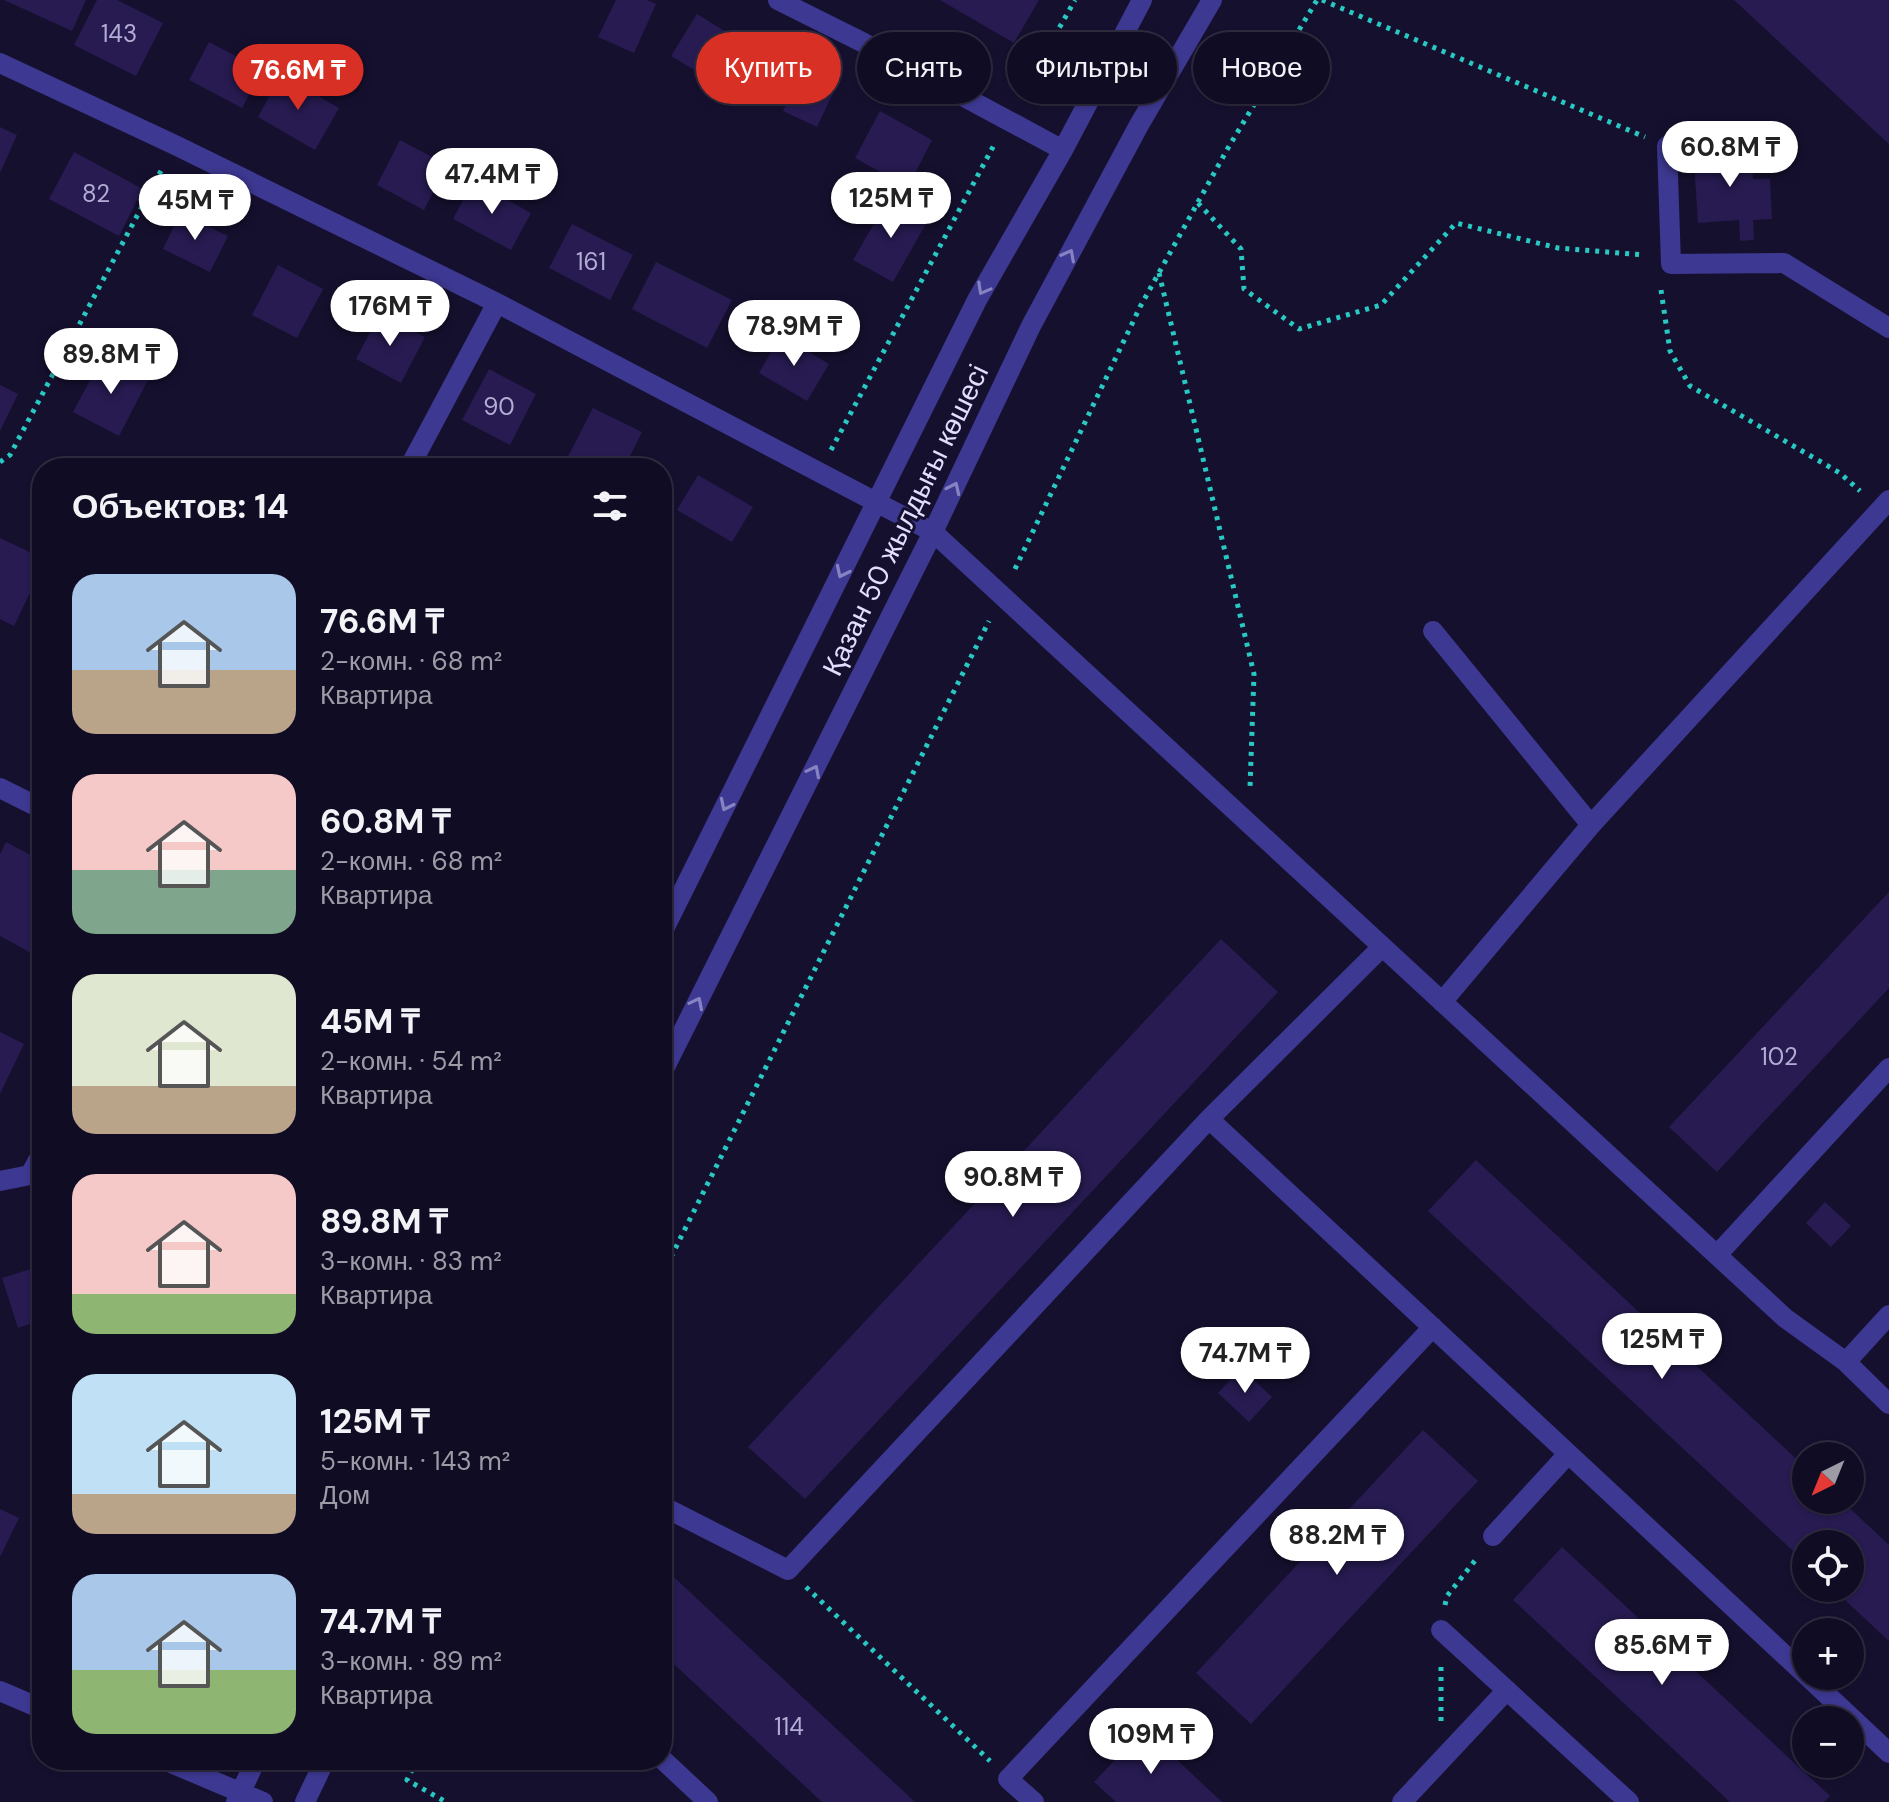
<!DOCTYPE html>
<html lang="ru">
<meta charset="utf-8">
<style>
body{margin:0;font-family:"DM Sans",sans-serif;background:#19152b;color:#f1f3f6;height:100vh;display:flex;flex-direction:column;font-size:30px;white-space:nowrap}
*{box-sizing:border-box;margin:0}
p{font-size:26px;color:#9c9ba6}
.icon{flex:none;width:44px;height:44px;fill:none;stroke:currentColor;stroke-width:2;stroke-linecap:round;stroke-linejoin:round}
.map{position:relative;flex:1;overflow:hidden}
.panel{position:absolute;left:32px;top:458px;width:640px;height:1312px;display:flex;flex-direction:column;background:#100c23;border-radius:32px;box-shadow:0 2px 6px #0004,0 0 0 2px #302c41}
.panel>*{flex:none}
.hud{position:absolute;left:696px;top:32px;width:760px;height:72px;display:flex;gap:16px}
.needle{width:52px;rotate:223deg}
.fabs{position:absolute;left:1792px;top:1442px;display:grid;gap:16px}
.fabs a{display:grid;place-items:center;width:72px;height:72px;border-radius:50%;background:#100c23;box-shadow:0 2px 6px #0004,0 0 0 2px #302c41;font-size:40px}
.price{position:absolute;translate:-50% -68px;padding:0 18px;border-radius:28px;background:#fff;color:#222;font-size:26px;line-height:52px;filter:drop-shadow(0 2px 4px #0008)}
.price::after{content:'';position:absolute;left:50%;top:48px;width:24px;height:18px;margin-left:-12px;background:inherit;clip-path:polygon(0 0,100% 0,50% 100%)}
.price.current{background:#d93025;color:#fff}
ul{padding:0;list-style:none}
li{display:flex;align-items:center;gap:24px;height:200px;padding:0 40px}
li span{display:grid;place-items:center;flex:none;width:224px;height:160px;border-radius:24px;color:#555}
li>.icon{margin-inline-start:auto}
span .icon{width:96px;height:96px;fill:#fffc;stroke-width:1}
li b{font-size:34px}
h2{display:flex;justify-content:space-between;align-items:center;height:96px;padding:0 40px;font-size:34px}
.chip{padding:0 28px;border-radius:36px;background:#100c23;box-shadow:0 2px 6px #0004,0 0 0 2px #302c41;font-size:28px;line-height:72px}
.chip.current{background:#d93025;color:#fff}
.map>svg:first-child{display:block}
.building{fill:#271b51}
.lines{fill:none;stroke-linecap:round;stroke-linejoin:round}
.path{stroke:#28c9c3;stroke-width:5;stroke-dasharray:4 6;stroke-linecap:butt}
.minor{stroke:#3d3891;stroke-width:20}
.oneway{stroke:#8783c2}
.labels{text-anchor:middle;stroke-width:6;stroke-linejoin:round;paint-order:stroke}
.number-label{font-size:24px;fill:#b3add4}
.street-label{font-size:28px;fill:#e2deff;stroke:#16102f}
</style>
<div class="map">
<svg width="1889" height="1802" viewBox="0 0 1889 1802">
<rect width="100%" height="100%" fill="#16102f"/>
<path class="building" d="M4,0H86L72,31Z
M97,0H117L163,23L136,76L74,45Z
M616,0H647L656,4L634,53L598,37Z
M940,0H1039L1014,43Z
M1734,0H1889V144Z
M697,14L757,51L732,93L671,56Z
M209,42L262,70L242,108L189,80Z
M801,74L835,89L817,127L783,111Z
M281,75L339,108L315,150L258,117Z
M880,111L932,140L908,187L855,158Z
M0,127L17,135L0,173Z
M400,140L447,165L424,210L377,185Z
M1734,144L1735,162L1752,161L1753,179H1770L1772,219L1753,220L1754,240L1740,241L1739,220L1698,223L1693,146Z
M74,152L143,189L119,236L49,199Z
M473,181L531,213L511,250L453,219Z
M889,198L928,220L893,282L853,260Z
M180,213L228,236L210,272L163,249Z
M572,224L633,255L610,300L549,268Z
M656,262L732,300L707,348L632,309Z
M278,265L323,289L297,338L252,315Z
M380,313L425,337L401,383L356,359Z
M781,335L829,364L807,401L759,373Z
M103,356L148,380L119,436L73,412Z
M489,369L536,394L510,445L462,420Z
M0,385L18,394L0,431Z
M593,408L642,432L624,468H562Z
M302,456L323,468H295Z
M42,471V500L30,493Z
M698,475L753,507L732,542L677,510Z
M0,538L42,558V568L14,626L0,619Z
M6,842L42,861V959L0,936V854Z
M1889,892V988L1717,1172L1669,1127Z
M1221,939L1278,992L805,1499L748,1447Z
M0,1032L24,1044L0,1094Z
M1476,1160L1806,1468V1500H1841L1889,1545V1641L1832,1588H1850V1544H1806V1563L1428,1211Z
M1825,1202L1851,1226L1831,1247L1806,1223Z
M40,1266L42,1320L18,1328L2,1278Z
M1241,1368L1272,1397L1249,1422L1218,1393Z
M1423,1430L1478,1481L1251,1724L1196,1673Z
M0,1509L19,1518L0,1557Z
M1562,1547L1830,1796L1824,1802H1730L1513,1600Z
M662,1566L915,1802H822L662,1653Z
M1144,1729L1222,1802H1116L1094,1782Z"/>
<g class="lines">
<path class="path" d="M1322,0L1645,137
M1020,97L1075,0
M1198,203L1241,249L1244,289L1299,329L1381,305L1456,223L1558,248L1644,255
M1159,273L1254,674L1250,787
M1661,290L1670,351L1690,386L1840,473L1860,491
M831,450L994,145
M0,462L10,455L163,167
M1015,569L1140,307L1228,148L1317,0
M662,1275L989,621
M806,1587L990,1761
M1445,1605L1447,1596L1477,1558
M1441,1667V1721
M417,1760L407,1780L446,1802"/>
<path class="minor" d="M778,0L864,43L1063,150
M0,63L175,145L497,303L933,532L1785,1318L1846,1362L1889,1404
M1667,146L1671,264L1784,263L1889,328
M409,468L497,303
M1433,631L1591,825
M0,788L42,809
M662,933L977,300L1063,150L1142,0
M1442,1002L1591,825L1889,500
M662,1073L933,532L1031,326L1139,125L1212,0
M1209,1119L1806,1675
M0,1181L30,1175L42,1153
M1717,1255L1889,1068
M1846,1362L1889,1315
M662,1506L788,1570L1209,1119L1382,947
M1493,1536L1568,1454
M1441,1630L1629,1802
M1807,1676L1889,1753
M0,1691L42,1709
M662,1759L708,1802
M164,1760L263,1802
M236,1802L256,1760
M305,1802L325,1760
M1034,1802L1008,1779L1433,1327
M1402,1802L1507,1690"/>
</g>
<defs><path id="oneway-chevron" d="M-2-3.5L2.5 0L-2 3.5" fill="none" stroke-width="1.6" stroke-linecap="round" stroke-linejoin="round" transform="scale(2)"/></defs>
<g class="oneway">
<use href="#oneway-chevron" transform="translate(1069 255) rotate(-62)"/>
<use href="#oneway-chevron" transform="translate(983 289) rotate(119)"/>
<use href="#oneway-chevron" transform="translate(954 488) rotate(-65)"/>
<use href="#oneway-chevron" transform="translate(842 572) rotate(116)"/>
<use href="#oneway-chevron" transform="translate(814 771) rotate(-63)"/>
<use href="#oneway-chevron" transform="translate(726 805) rotate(116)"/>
<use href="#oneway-chevron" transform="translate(697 1003) rotate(-63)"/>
</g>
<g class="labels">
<g class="number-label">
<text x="119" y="42">143</text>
<text x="96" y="202">82</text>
<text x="591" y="270">161</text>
<text x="499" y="415">90</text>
<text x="1779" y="1065">102</text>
<text x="789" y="1735">114</text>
</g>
<g class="street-label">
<text transform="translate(905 520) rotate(-64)" y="10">Қазан 50 жылдығы көшесі</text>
</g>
</g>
</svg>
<div class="fabs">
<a><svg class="needle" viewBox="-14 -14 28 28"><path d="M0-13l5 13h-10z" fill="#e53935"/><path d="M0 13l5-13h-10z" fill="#9c9ba6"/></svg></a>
<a><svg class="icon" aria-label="locate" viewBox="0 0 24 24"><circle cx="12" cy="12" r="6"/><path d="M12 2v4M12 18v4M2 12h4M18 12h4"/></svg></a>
<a>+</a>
<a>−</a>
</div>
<b class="price current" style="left:298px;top:112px">76.6M ₸</b>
<b class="price" style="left:1730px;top:189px">60.8M ₸</b>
<b class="price" style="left:492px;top:216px">47.4M ₸</b>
<b class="price" style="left:891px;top:240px">125M ₸</b>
<b class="price" style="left:195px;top:242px">45M ₸</b>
<b class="price" style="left:390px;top:348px">176M ₸</b>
<b class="price" style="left:794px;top:368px">78.9M ₸</b>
<b class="price" style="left:111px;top:396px">89.8M ₸</b>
<b class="price" style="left:1013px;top:1219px">90.8M ₸</b>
<b class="price" style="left:1662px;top:1381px">125M ₸</b>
<b class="price" style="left:1245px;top:1395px">74.7M ₸</b>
<b class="price" style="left:1337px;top:1577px">88.2M ₸</b>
<b class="price" style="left:1662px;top:1687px">85.6M ₸</b>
<b class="price" style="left:1151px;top:1776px">109M ₸</b>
<div class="hud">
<a class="chip current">Купить</a>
<a class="chip">Снять</a>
<a class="chip">Фильтры</a>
<a class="chip">Новое</a>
</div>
<section class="panel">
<h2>Объектов: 14<svg class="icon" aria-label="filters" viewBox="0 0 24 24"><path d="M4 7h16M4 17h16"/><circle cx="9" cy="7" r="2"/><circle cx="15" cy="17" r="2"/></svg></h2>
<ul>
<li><span style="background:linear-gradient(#a9c7e8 60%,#b9a48a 0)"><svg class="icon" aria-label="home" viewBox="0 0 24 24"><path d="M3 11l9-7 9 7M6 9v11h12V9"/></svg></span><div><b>76.6M ₸</b><p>2-комн. · 68 m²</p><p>Квартира</p></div></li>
<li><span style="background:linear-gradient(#f6c9c9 60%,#7fa58c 0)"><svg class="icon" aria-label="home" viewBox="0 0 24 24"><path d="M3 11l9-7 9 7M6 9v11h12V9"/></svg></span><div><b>60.8M ₸</b><p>2-комн. · 68 m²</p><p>Квартира</p></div></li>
<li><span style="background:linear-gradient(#dfe7d0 70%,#b9a48a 0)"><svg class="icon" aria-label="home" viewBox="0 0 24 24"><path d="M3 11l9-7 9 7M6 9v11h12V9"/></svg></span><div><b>45M ₸</b><p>2-комн. · 54 m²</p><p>Квартира</p></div></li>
<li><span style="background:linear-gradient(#f6c9c9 75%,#8fb573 0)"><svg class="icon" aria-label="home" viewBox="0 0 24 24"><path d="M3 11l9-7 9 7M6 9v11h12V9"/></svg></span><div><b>89.8M ₸</b><p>3-комн. · 83 m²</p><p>Квартира</p></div></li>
<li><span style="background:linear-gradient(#bfe0f5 75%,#b9a48a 0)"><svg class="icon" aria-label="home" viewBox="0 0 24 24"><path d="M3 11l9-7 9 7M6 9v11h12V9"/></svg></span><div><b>125M ₸</b><p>5-комн. · 143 m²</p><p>Дом</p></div></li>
<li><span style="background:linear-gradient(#a9c7e8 60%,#8fb573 0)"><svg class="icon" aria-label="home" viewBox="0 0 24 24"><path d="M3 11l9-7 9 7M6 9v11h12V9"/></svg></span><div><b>74.7M ₸</b><p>3-комн. · 89 m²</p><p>Квартира</p></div></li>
</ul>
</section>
</div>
